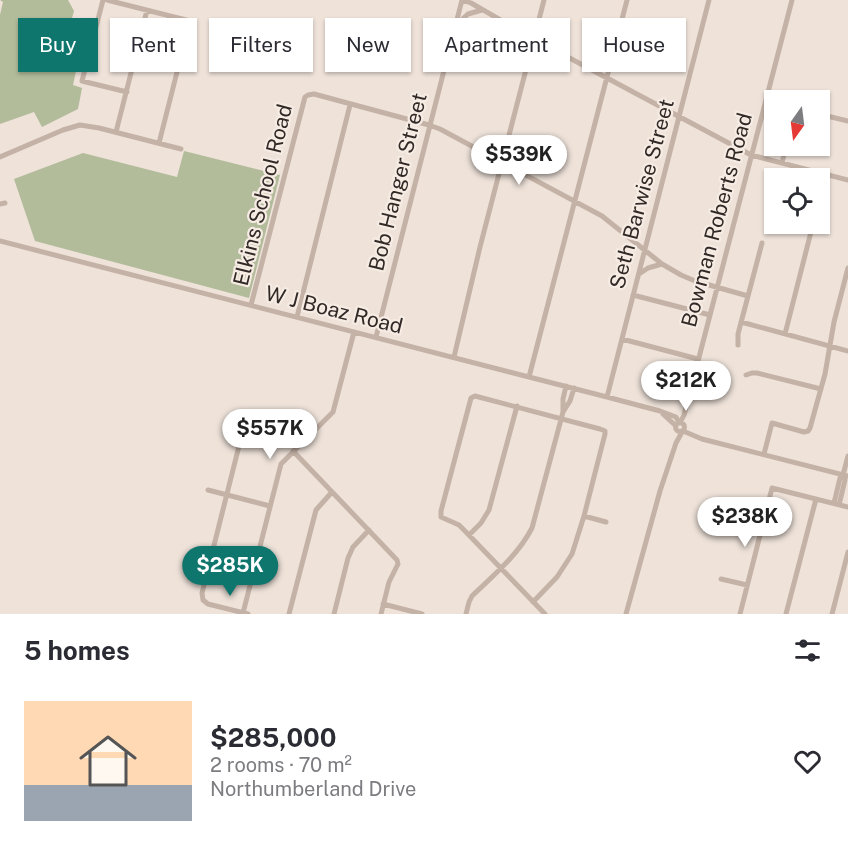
<!DOCTYPE html>
<meta charset="utf-8">
<style>
body{margin:0;font-family:"Public Sans",sans-serif;background:#f2f2f3;color:#2b2b33;height:100vh;display:flex;flex-direction:column;font-size:22px;white-space:nowrap}
*{box-sizing:border-box;margin:0}
p{font-size:20px;color:#7c7c81}
.icon{flex:none;width:33px;height:33px;fill:none;stroke:currentColor;stroke-width:2;stroke-linecap:round;stroke-linejoin:round}
.map{position:relative;height:614px;overflow:hidden}
.drawer{display:flex;flex-direction:column;background:#fff;flex:1}
.drawer>*{flex:none}
.guide{position:absolute;left:18px;top:18px;width:813px;height:54px;display:flex;gap:12px}
.needle{width:39px;rotate:194deg}
.controls{position:absolute;left:764px;top:90px;display:grid;gap:12px}
.controls a{display:grid;place-items:center;width:66px;height:66px;border-radius:0px;background:#fff;box-shadow:0 2px 4px #0004;font-size:30px}
.price{position:absolute;translate:-50% -51px;padding:0 14px;border-radius:21px;background:#fff;color:#222;font-size:20px;line-height:39px;filter:drop-shadow(0 2px 3px #0008)}
.price::after{content:'';position:absolute;left:50%;top:36px;width:18px;height:14px;margin-left:-9px;background:inherit;clip-path:polygon(0 0,100% 0,50% 100%)}
.price.active{background:#0f766e;color:#fff}
ul{padding:0;list-style:none}
li{display:flex;align-items:center;gap:18px;height:150px;padding:0 24px}
li span{display:grid;place-items:center;flex:none;width:168px;height:120px;border-radius:0px;color:#555}
li>.icon{margin-inline-start:auto}
span .icon{width:72px;height:72px;fill:#fffc;stroke-width:1}
li b{font-size:26px}
h2{display:flex;justify-content:space-between;align-items:center;height:72px;padding:0 24px;font-size:26px}
.pill{padding:0 21px;border-radius:0px;background:#fff;box-shadow:0 2px 4px #0004;font-size:21px;line-height:54px}
.pill.active{background:#0f766e;color:#fff}
.map>svg:first-child{display:block}
.green{fill:#b2bb9a}
.lines{fill:none;stroke-linecap:round;stroke-linejoin:round}
.minor{stroke:#c4b2a6;stroke-width:5}
.labels{text-anchor:middle;stroke-width:4.5;stroke-linejoin:round;paint-order:stroke}
.street-label{font-size:21px;fill:#312926;stroke:#f6ece4}
</style>
<div class="map">
<svg width="848" height="614" viewBox="0 0 848 614">
<rect width="100%" height="100%" fill="#eee2d9"/>
<path class="green" d="M0,0H68L74,11L58,66L76,71L73,85L82,88L78,109L42,127L34,112L0,124V15L3,2Z
M184,151L280,175L249,298L35,241L14,179L83,153L177,177Z"/>
<g class="lines">
<path class="minor" d="M103,0L82,81L127,92
M107,0L190,21L159,143
M462,0L471,3L534,39L751,155L848,180
M456,25L468,14L482,10
M819,114L848,121
M116,132L147,10
M0,157L63,130L80,125L99,128L181,149
M782,163L786,146
M819,202L826,174
M0,204L5,203
M0,241L607,397L660,411L676,417L679,423
M639,274L648,268L662,264
M633,295L710,315
M251,305L305,97L308,95L314,94L429,125L440,129L602,216L662,264L681,275L695,281L748,296
M297,317L350,105
M741,322L848,351
M785,334L813,224
M376,337L462,0
M622,339L698,359
M738,345V334L762,243
M454,357L480,247L544,0
M746,375L752,373H757L821,389
M529,377L627,0
M607,397L709,0
M563,412L570,401L574,388
M663,414L676,426
M675.5 427a4.5 4.5 0 1 1 9 0a4.5 4.5 0 1 1-9 0Z
M680,423L684,415L792,0
M683,431L702,439L848,476
M293,451L397,560L398,564L389,582L381,614
M764,454L772,423L804,432L808,431L810,428L825,374L834,322L848,268
M208,490L270,506
M834,503L840,478L843,475L848,456
M839,505L845,480L843,475
M584,516L606,522
M469,535L481,523L489,510L517,406
M721,579L747,585
M533,602L557,577L572,554L584,516L605,434V431L600,429L475,396L471,398L441,511V517L459,525L464,530C491,558 518,586 545,614
M383,604L422,614
M243,613L281,464L333,412L354,332
M248,614L208,604L203,600L202,593L240,442L248,425
M289,614L316,510L332,492
M334,614L348,558L353,547L369,530
M466,614L469,602L472,596C494,575 518,555 532,528L563,412V399L566,386
M626,614L660,491L676,443L682,432
M740,614L772,488L848,507
M786,614L816,499
M832,614L848,552"/>
</g>
<g class="labels">
<g class="street-label">
<text transform="translate(398 182) rotate(-76)" y="7">Bob Hanger Street</text>
<text transform="translate(642 194) rotate(-75)" y="7">Seth Barwise Street</text>
<text transform="translate(263 195) rotate(-76)" y="7">Elkins School Road</text>
<text transform="translate(717 220) rotate(-75)" y="7">Bowman Roberts Road</text>
<text transform="translate(334 310) rotate(14)" y="7">W J Boaz Road</text>
</g>
</g>
</svg>
<div class="controls">
<a><svg class="needle" viewBox="-14 -14 28 28"><path d="M0-13l5 13h-10z" fill="#e53935"/><path d="M0 13l5-13h-10z" fill="#7c7c81"/></svg></a>
<a><svg class="icon" aria-label="locate" viewBox="0 0 24 24"><circle cx="12" cy="12" r="6"/><path d="M12 2v4M12 18v4M2 12h4M18 12h4"/></svg></a>
</div>
<b class="price" style="left:519px;top:186px">$539K</b>
<b class="price" style="left:686px;top:412px">$212K</b>
<b class="price" style="left:270px;top:460px">$557K</b>
<b class="price" style="left:745px;top:548px">$238K</b>
<b class="price active" style="left:230px;top:597px">$285K</b>
<div class="guide">
<a class="pill active">Buy</a>
<a class="pill">Rent</a>
<a class="pill">Filters</a>
<a class="pill">New</a>
<a class="pill">Apartment</a>
<a class="pill">House</a>
</div>
</div>
<section class="drawer">
<h2>5 homes<svg class="icon" aria-label="filters" viewBox="0 0 24 24"><path d="M4 7h16M4 17h16"/><circle cx="9" cy="7" r="2"/><circle cx="15" cy="17" r="2"/></svg></h2>
<ul>
<li><span style="background:linear-gradient(#ffd9b3 70%,#9aa5b1 0)"><svg class="icon" aria-label="home" viewBox="0 0 24 24"><path d="M3 11l9-7 9 7M6 9v11h12V9"/></svg></span><div><b>$285,000</b><p>2 rooms · 70 m²</p><p>Northumberland Drive</p></div><svg class="icon" aria-label="heart" viewBox="0 0 24 24"><path d="M12 20l-8-8c-3-5 5-10 8-4 3-6 11-1 8 4z"/></svg></li>
</ul>
</section>
